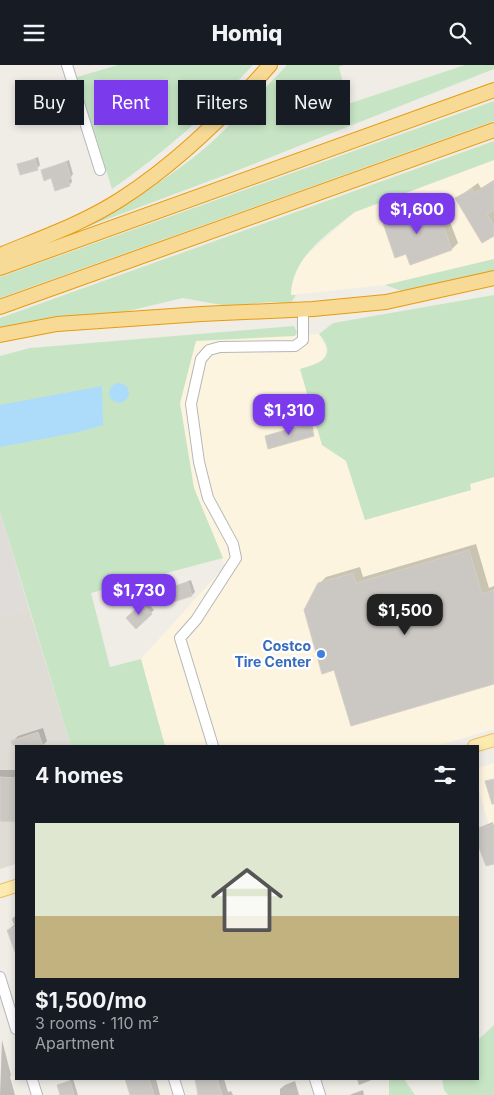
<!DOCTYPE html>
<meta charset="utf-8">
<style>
body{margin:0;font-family:Inter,sans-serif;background:#20242c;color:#f1f3f6;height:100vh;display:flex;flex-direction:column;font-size:19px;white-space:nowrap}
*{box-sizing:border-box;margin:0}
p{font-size:16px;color:#9ea1a6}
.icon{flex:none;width:28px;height:28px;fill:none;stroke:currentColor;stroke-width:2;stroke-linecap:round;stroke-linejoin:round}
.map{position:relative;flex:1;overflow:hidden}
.sheet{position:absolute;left:15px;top:680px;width:464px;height:335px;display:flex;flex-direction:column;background:#171b24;border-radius:0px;box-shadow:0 2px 8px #0003}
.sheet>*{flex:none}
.guide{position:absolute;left:15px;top:15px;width:465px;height:45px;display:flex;gap:10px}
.price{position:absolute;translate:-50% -42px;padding:0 11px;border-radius:10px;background:#7c3aed;color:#fff;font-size:16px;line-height:32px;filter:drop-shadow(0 1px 2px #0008)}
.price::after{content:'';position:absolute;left:50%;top:30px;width:15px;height:11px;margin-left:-8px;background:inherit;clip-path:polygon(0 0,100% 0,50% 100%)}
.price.selected{background:#222;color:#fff}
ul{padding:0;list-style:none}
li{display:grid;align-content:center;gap:10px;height:265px;padding:0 20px}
li span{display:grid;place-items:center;height:155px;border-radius:0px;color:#555}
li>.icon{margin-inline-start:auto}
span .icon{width:90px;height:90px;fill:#fffc;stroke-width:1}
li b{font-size:21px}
h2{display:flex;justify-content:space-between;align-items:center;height:60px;padding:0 20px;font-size:21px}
.chip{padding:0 18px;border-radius:0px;background:#171b24;box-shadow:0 2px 8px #0003;font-size:18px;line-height:45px}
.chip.selected{background:#7c3aed;color:#fff}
header{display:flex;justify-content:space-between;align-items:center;height:65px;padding:0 20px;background:#171b24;font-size:22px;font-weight:800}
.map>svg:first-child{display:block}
.commercial{fill:#fcf4df}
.industrial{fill:#dfdcd9}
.education{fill:#dfdcd5}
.green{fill:#c7e5c5}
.water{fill:#acdcfa}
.shadow{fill:#0003}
.building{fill:#cbc8c4;stroke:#d4cfc5}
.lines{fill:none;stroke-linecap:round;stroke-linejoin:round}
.minor-casing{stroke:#b4b7bb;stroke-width:12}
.major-casing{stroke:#eabe66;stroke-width:14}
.highway-casing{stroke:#e99a0d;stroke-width:16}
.minor{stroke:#fff;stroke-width:10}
.major{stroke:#fbebb1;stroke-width:12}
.highway{stroke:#f7da96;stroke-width:14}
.shop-dot{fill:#3f7fe0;stroke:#fff;stroke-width:2}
.labels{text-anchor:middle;stroke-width:5;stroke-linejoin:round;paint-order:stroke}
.shop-label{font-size:14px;font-weight:bold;fill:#366cbe;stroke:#fff;text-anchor:end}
</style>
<header><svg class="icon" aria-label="menu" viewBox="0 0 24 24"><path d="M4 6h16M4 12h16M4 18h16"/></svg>Homiq<svg class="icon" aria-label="search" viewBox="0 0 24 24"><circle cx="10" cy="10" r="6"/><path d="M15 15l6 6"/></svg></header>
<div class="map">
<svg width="494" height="1030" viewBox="0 0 494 1030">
<rect width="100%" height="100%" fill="#f0ede7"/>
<path class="commercial" d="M494,95V194L385,220L291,230V220L302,194L355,147Z
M319,269L326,283L325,291L320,298L300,304L322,380L346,395L365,455L470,425L469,419L494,412V664L436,681H165L141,594L225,501L194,423L180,338L196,275Z
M494,698V777L478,722V703Z"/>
<path class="industrial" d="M0,446L29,544L0,552Z"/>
<path class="education" d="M29,544L71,681H16V799L0,804V552Z"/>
<path class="green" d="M118,0H253C210,47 164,88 112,124L77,12Z
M287,0H343L339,2L348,39L465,0H494V4L228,109L73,167C122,140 173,113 214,75C240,51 263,25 287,0Z
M494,36V56L0,233V212Z
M494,76V95L355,147C328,168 291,193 291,230H296L291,238L271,237L227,241L183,233L128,246L0,264V253Z
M494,194V206L402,226L385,220Z
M494,230V412L470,419L471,425L365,455L346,396L322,380L300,304C319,299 339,292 319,269L333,258Z
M294,261L297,267L295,271L196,276L180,338L194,423L223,493L91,528L110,602L141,594L165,681H71L0,446V291L30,283Z
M494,960V1030H448L444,1025L442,1014H478V975Z
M404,1014L415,1030H389V1015Z"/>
<path class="water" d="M109 328a10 10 0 1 1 20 0a10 10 0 1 1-20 0Z
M102,321L103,360L79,367L0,382V340Z"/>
<path class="shadow" d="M52,22L53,25L58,24L63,42L60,45L43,26Z
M38,92L40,100L37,104L19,100Z
M69,95L73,109L71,112L72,117L69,120L42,106Z
M494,115V169L457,133L478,118L481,123Z
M436,132L445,158L450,157L458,178L452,184L411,199L407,187L384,159L408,142Z
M312,358L314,370L267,371Z
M476,479L489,523L494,521V618L319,519L326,512L360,502L363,512Z
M191,515L195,527L192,530L161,526Z
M146,536L154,545L136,562L127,553Z
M43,663L47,676L42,681H16V687L13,676L18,671Z
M0,705H16V756L0,755Z
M493,757L494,798L487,800L478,774V763Z
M16,850V888L8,865L14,860L12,854Z
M2,975L11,1010L10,1012L15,1030H0Z
M73,1014L78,1030H60L58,1020Z
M126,1014H156L160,1030H130Z
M194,1014H224L228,1027L231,1026L233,1030H201Z
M357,1014H374L359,1020Z
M295,1016L299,1030H280V1024L285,1020Z
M363,1025L364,1030H350L352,1029Z"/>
<path class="building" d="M49,24L50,28L55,26L61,46L47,50L42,26Z
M35,94L38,105L20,110L17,99Z
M66,97L71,113L68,114L70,121L55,126L51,113L44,116L41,105Z
M494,117V145L487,149L494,161V171L482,178L455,133L472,124L474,128Z
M431,137L439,163L444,162L452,185L410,200L406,189L395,193L383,158L402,152L400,148Z
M310,358L314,371L268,384L265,371Z
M469,485L482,529L494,525V619L351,661L334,605L322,609L304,545L318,518L353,508L356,518Z
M188,517L192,531L164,540L160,526Z
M142,538L152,549L136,564L126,553Z
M38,667L43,681H13L11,676Z
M0,712L16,713V757L0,756Z
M494,714V739H492L485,716Z
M494,759V799L486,801L478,780V764Z
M16,862V887H15L7,865Z
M125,1014H149L154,1030H130Z
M195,1014H217L222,1030H198Z
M70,1016L74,1030H60L57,1020Z"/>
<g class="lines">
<g class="minor-casing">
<path id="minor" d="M67,0L100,105
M213,681L180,573L196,555L236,493L233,479L208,433L199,397L191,339L201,294L209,285L220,282L295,281L303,275V252
M0,912L16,964
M32,1014L37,1030
M174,1014L179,1030
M315,1014L320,1030"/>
</g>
<g class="major-casing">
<path id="major" d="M474,681L494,675
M0,826L16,821"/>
</g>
<g class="highway-casing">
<path id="highway" d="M0,190C41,173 84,158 121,134C177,98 226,50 270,0
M0,203L494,25
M0,242L494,65
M0,270L57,259L201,249L313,244L386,237L494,213"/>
</g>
<use href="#minor" class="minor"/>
<use href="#major" class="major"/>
<use href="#highway" class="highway"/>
</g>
<circle class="shop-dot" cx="321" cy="589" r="5"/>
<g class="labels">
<g class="shop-label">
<text x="311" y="586">Costco<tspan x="311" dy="16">Tire Center</tspan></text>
</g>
</g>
</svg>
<b class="price" style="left:417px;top:170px">$1,600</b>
<b class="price" style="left:289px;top:371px">$1,310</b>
<b class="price" style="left:139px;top:551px">$1,730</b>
<b class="price selected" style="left:405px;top:571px">$1,500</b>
<div class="guide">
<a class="chip">Buy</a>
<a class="chip selected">Rent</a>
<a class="chip">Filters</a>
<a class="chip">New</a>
</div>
<section class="sheet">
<h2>4 homes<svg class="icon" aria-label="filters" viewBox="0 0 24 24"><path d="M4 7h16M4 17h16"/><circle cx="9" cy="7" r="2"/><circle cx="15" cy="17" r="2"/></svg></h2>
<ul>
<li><span style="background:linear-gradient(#dfe7d0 60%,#c2b280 0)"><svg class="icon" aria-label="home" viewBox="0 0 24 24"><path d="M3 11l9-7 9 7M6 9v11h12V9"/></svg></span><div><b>$1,500/mo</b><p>3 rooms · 110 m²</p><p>Apartment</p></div></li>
</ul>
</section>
</div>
